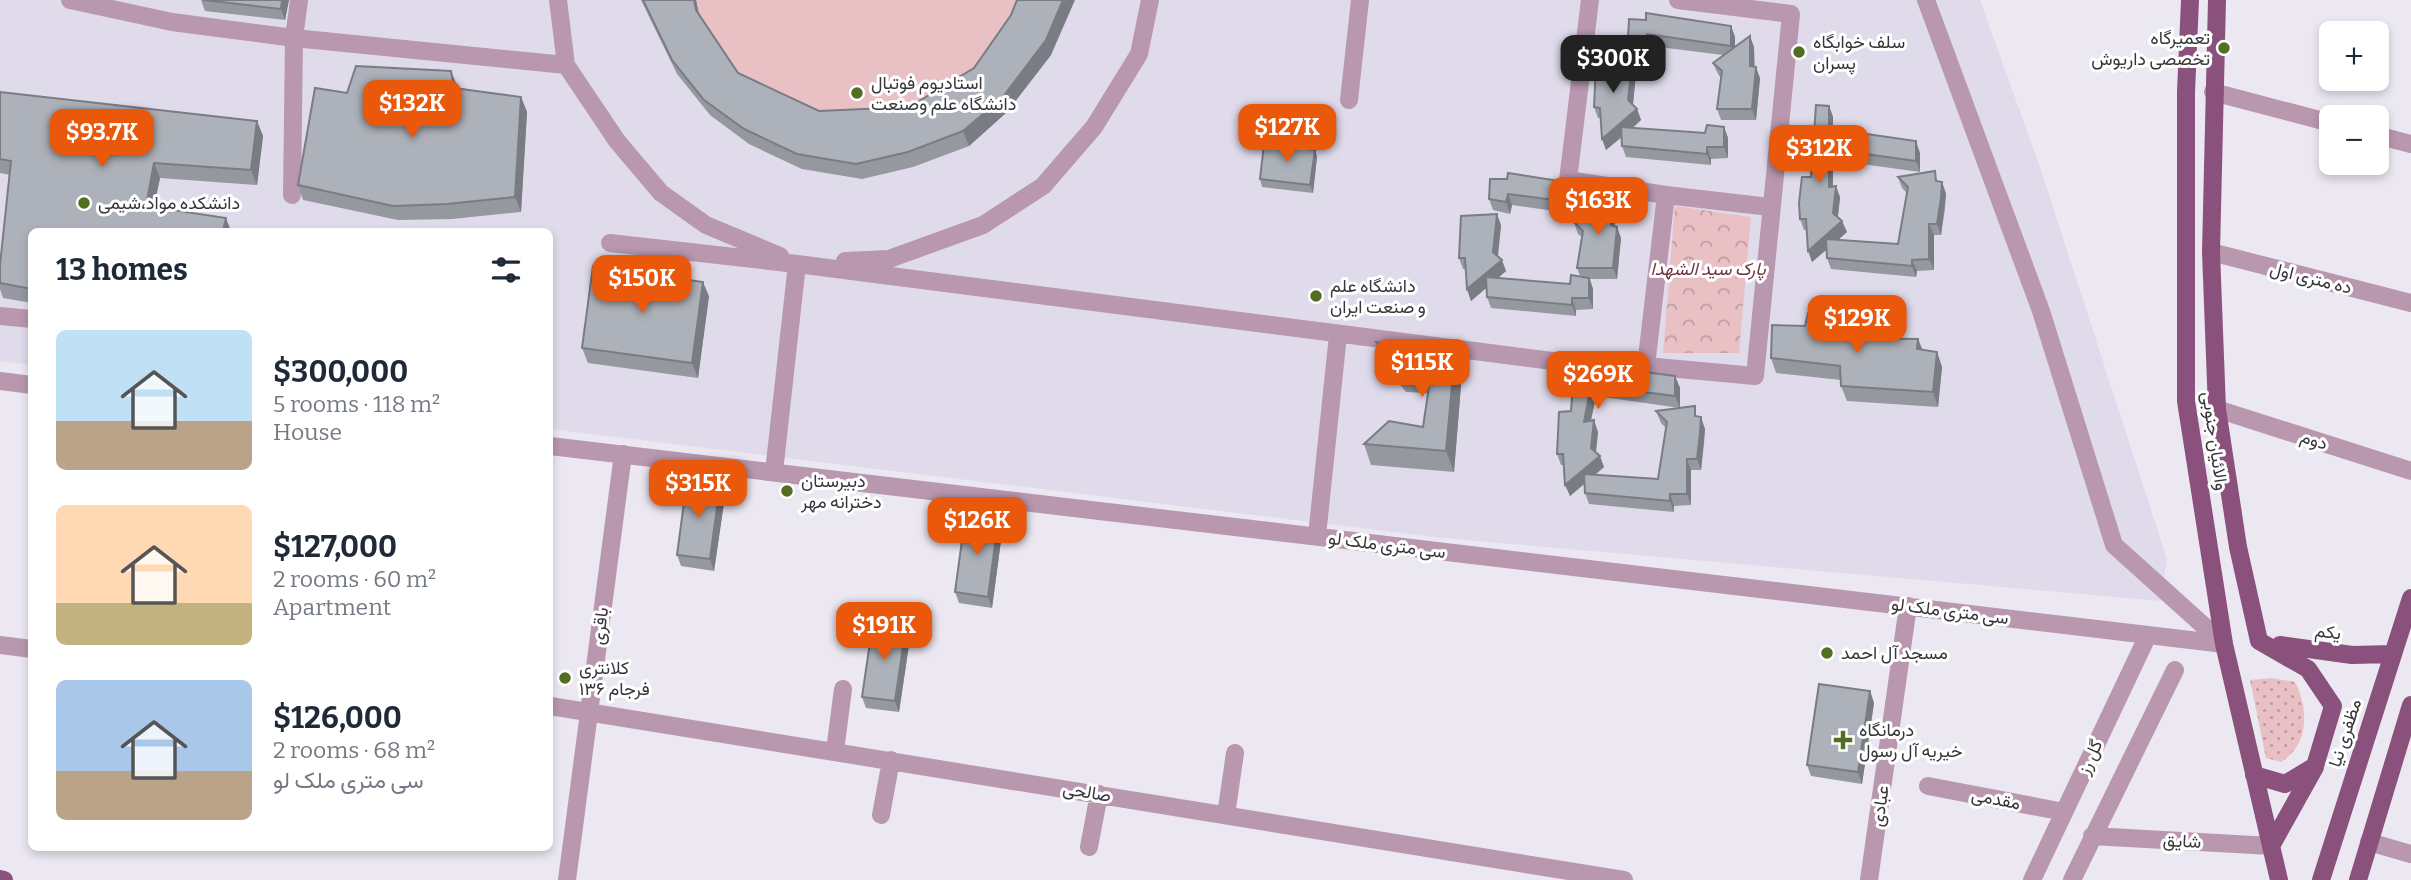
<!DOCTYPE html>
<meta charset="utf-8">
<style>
body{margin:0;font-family:Bitter,Vazirmatn,serif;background:#f6f6f7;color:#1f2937;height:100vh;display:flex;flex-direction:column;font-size:26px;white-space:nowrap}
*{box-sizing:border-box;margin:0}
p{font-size:23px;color:#747a83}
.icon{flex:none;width:38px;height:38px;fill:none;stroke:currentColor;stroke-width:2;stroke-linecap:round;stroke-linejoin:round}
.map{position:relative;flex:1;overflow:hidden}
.side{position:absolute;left:28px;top:228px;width:525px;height:623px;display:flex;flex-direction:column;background:#fff;border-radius:10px;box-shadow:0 4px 10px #0003}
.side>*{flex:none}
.controls{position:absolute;left:2319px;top:21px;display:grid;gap:14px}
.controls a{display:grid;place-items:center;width:70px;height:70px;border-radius:10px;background:#fff;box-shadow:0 4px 10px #0003;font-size:35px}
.price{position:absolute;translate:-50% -60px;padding:0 16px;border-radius:14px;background:#ea580c;color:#fff;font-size:23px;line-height:46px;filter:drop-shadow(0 2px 4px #0008)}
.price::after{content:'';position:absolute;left:50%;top:42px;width:21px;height:16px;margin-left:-10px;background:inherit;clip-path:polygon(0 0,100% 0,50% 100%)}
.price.on{background:#222;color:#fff}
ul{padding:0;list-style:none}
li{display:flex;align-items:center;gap:21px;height:175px;padding:0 28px}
li span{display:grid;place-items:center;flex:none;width:196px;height:140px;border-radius:10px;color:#555}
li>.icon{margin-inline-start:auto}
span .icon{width:84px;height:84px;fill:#fffc;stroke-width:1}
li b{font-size:30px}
h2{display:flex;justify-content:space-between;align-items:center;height:84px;padding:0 28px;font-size:30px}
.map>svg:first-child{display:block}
.built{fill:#e0dbeb}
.grass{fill:url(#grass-dots)}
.forest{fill:url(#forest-crowns)}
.garden{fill:#e9c0c4}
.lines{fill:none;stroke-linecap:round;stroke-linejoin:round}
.minor{stroke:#b897af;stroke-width:18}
.major{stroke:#8a517d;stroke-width:18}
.wall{fill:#95989f}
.shaded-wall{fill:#797c82}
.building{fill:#adb1b9;stroke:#797c82;stroke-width:2}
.poi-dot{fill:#526e21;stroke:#fff;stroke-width:2.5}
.labels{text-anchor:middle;stroke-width:6;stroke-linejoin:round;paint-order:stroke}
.poi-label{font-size:18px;fill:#37363a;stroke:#fff;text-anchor:start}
.park-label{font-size:18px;font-style:italic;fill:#6e333d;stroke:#fff}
.street-label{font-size:18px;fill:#37363a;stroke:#fff}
</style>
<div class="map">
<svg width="2411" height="880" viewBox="0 0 2411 880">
<defs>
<pattern id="grass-dots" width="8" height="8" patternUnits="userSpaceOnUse" patternTransform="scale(1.75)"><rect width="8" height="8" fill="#e9c0c4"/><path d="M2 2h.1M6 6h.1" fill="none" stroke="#be9da0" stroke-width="1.8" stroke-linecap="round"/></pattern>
<pattern id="forest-crowns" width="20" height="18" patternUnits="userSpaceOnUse" patternTransform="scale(1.75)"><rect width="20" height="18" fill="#e9c0c4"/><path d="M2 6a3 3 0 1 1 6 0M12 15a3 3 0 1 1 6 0" fill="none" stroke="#be9da0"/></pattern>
</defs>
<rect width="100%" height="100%" fill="#ece8f2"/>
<path class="built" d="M0,0H1980L2041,170L2167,559L2161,601L1442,538L550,429V231H32L31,365L0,361Z"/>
<path class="grass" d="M2271,678L2295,682C2309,709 2309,745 2281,762L2266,758L2250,680Z"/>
<path class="forest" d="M1675,206L1751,217L1739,353H1663Z"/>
<path class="garden" d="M641,0H1075L1007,112L969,146L913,167L802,169L749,144L710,115Z"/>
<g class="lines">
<path class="minor" d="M70,0L172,22L294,38L566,65
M558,0L566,65L617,141L661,193L706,225L780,256
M1590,0L1568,180L1666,195L1646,366
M1926,0L2041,311L2114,545L2224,644
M2213,92L2331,123
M1349,100L1360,0
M2376,135L2411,144
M292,195L294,38L299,0
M1666,195L1770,207
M610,243L797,264L1576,364L1646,366L1755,376L1791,14L1678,0
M2211,252L2411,303
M845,261L889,259L983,225L1043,186L1094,127L1139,54L1150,0
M0,316L32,319
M0,381L32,385
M2217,409L2411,471
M550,446L2224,644
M774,472L797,264
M1317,536L1338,335
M0,645L32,649
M550,706L1624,880
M835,751L843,689
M1928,786L2064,812
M881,815L891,760
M1226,815L1235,753
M2092,836L2271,846
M2369,842L2411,854
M1089,847L1099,794
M567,880L623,454
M1869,880L1908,606
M2032,880L2148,635
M2072,880L2175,670"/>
<path class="major" d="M2190,0L2186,92V401L2224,644L2279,880
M2217,0L2211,252L2217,409L2238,547L2259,641
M2280,645L2352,655L2392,654
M2254,775L2285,784L2315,766L2333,706L2308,669L2259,641
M2271,846L2315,767
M0,879L4,880
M2321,880L2411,598
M2358,880L2411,705"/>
</g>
<path class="wall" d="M201,0H289L285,20L205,11Z
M641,0H696L699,15L738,73L819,111L909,107L1051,55L1007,112L969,146L913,167L862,179L802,169L749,144L710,115L677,74Z
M1629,19L1731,26L1735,37V47H1754V67L1760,78L1756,120H1721L1717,109L1721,78L1718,74L1713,63L1723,55L1651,46L1649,54L1632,51L1628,39Z
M1632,63L1636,74L1633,105L1637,109L1641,120L1633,128L1705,133L1724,127L1728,138V158L1711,159V165L1626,157L1622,146V137L1606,150L1601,118H1598L1594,107Z
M457,85V89L521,97L527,112L521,212L452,219L398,220L303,200L298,185L347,93Z
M0,92L257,121L263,136L257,185L160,178L154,207L32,231V303L3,298L0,289V265L10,175L0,173Z
M1829,106L1833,117V129L1920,153V172L1833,160V186L1840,197L1838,217L1847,232L1838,240L1898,244L1907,193L1902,188L1898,177L1942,182L1946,194L1945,209L1941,235H1934V270L1917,271L1916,277L1831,269L1827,258V249L1812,262L1806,230H1804L1800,219Z
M1315,150L1317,157L1313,193L1262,187L1260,179Z
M1490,179L1592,186L1596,197V206H1615V226L1617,227L1621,238L1617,279H1590L1593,289V309L1576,310V316L1491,308L1487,297L1486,288L1471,301L1467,289L1466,269H1463L1459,258L1501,225L1498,256L1506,271L1498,278L1570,284L1580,276L1577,268L1582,237L1578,234L1574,222L1584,215L1512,205L1510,214L1493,210L1489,199Z
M709,296L698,378L588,363L582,348Z
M1851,319L1857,338L1918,339L1922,349L1937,352L1942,367L1938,407L1847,401L1841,386V380L1776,373L1771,358L1805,326Z
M1376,342L1455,352L1462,373L1454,472L1371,465L1364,444L1423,427L1428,393L1406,392L1383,363Z
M1590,370L1675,376L1680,388V408L1596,396L1591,421L1598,432L1596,452L1604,467L1595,475L1658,479L1666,428L1661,423L1656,411L1699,417L1705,429L1704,444L1701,470H1691V505L1674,506V512L1589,504L1585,493L1584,484L1570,496L1564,465H1561L1557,454L1571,411Z
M725,496L714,571L681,566L677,555Z
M1002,533L992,608L959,603L955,592Z
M906,627L910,638L899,712L866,708L862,697Z
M1870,691L1874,703L1862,784L1811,776L1807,765Z"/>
<path class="shaded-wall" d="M282,0H289L285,20L281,9Z
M694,0H696L701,25L696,10Z
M1063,0H1075L1051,55L1007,112L969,146L963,131Z
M1731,26L1735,37V57L1731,46Z
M1647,34L1651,46L1649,54L1645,43Z
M1750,36L1754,47L1755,77L1750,66Z
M1632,63L1636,74L1632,112L1628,100Z
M1756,67L1760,78L1756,120L1752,109Z
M451,71L457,85L459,103L454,88Z
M521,97L527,112L521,212L515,197Z
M1829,106L1833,117V150L1829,149L1833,160V198L1829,187Z
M1637,109L1641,120L1606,150L1602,139Z
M257,121L263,136L257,185L251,170Z
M1724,127L1728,138V158L1724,147Z
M1916,141L1920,153V172L1916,161Z
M1707,147L1711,159V165L1707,154Z
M1315,150L1317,157L1313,193L1310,185Z
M154,163L160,178L151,220L146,206Z
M1942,182L1946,194L1941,235L1937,224Z
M1592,186L1596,197V217L1592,205Z
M1836,186L1840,197L1837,224L1833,213Z
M1508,194L1512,205L1510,214L1506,202Z
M1611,194L1615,206V237L1611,225Z
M1497,214L1501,225L1497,263L1493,252Z
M226,218L231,231H223Z
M1842,221L1847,232L1812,262L1808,251Z
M1929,224L1934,235V270L1929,259Z
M1617,227L1621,238L1617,279L1613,268Z
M1502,260L1506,271L1471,301L1467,289Z
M1912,260L1917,271L1916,277L1912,266Z
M1589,278L1593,289V309L1589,298Z
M703,282L709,296L698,378L692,363Z
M1572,298L1576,310V316L1572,305Z
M1851,319L1857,334L1860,353L1854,338Z
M1918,339L1924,354L1917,349Z
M1455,352L1462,373L1454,472L1446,451Z
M1937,352L1942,367L1938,407L1933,392Z
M1675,376L1680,388V408L1675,396Z
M1591,385L1596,396L1588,433L1584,422Z
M1701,417L1705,429L1701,470L1697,459Z
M1594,420L1598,432L1595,459L1591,448Z
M1600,456L1604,467L1570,496L1565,485Z
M1687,459L1691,470V505L1687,494Z
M720,485L725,496L714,571L710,559Z
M1670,494L1674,506V512L1670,501Z
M998,522L1002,533L992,608L988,597Z
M906,627L910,638L899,712L895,701Z
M1870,691L1874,703L1862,784L1858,772Z"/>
<path class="building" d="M203,0H282L281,9Z
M643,0H694L696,10L738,73L819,111L909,107L974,68L1011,15L1017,0H1063L1046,40L1002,98L963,131L908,152L856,164L797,154L744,129L704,100L672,60Z
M1646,13L1731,26V46L1647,34L1645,43L1628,39L1629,19L1646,20Z
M1750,36V66L1756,67L1752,109H1717L1722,71L1713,63Z
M1632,63L1628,100L1637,109L1602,139L1600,108L1594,107L1596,65Z
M356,66L451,71L454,88L521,97L515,197L447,204L393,206L298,185L315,88L347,93Z
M0,92L257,121L251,170L154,163L146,206L226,218L223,231H32V289L0,283V265L11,161L0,159Z
M1816,105L1829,106V187L1836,186L1833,213L1842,221L1808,251L1806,219H1800L1799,203L1802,177H1811Z
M1707,125L1724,127V147H1707V154L1622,146L1621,127L1705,133Z
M1832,129L1916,141V161L1829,149Z
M1264,144L1315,150L1310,185L1260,179Z
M1935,171L1936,181L1942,182L1941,198L1937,224H1929V259L1912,260V266L1827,258L1826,239L1898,244L1908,187L1898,177Z
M1508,173L1592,186V205L1508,194L1506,202L1489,199L1490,179H1507Z
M1611,194V225L1617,227L1613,268H1577L1583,231L1574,222Z
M1497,214L1493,252L1502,260L1467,289L1465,258H1459L1461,216Z
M593,266L703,282L692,363L582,348Z
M1571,275L1589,278V298H1572V305L1487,297L1486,277L1570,284Z
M1808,313L1851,319L1854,338L1918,339L1917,349L1937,352L1933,392L1841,386L1840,366L1771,358L1772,325L1805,326Z
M1376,342L1455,352L1446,451L1364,444L1389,421L1423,427L1431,373L1399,371Z
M1591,365L1675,376V396L1591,385L1584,422L1594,420L1591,448L1600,456L1565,485L1563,454H1557L1559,412L1571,411L1574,370H1590Z
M1695,406V416L1701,417L1700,433L1697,459H1687V494H1670V501L1585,493L1584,474L1658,479L1667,422L1656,411Z
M687,480L720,485L710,559L677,555Z
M965,518L998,522L988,597L955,592Z
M873,622L906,627L895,701L862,697Z
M1819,684L1870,691L1858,772L1807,765Z"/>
<g class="poi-dot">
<circle cx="2224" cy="48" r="7"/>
<circle cx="1799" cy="52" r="7"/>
<circle cx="857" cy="93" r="7"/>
<circle cx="84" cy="203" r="7"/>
<circle cx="1316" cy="296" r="7"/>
<circle cx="787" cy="491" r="7"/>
<circle cx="1827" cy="653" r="7"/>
<circle cx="565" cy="678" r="7"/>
<path d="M1839.5 729.5h7v7h7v7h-7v7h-7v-7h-7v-7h7z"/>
</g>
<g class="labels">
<g class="poi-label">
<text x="2210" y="44" text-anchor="end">تعمیرگاه<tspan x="2210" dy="21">تخصصی داریوش</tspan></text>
<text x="1813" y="48">سلف خوابگاه<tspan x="1813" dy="21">پسران</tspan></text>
<text x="871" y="89">استادیوم فوتبال<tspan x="871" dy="21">دانشگاه علم وصنعت</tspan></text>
<text x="98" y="209">دانشکده مواد،شیمی</text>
<text x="1330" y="292">دانشگاه علم<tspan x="1330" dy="21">و صنعت ایران</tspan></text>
<text x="801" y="487">دبیرستان<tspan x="801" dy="21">دخترانه مهر</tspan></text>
<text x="1841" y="659">مسجد آل احمد</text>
<text x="579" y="674">کلانتری<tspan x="579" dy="21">۱۳۶ فرجام</tspan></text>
<text x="1859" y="736">درمانگاه<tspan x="1859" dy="21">خیریه آل رسول</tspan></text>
</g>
<g class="park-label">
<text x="1708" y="275">پارک سید الشهدا</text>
</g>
<g class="street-label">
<text transform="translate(2311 278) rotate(14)" y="6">ده متری اول</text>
<text transform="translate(2314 440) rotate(18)" y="6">دوم</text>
<text transform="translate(2215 441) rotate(82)" y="6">والائیان جنوبی</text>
<text transform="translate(1387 545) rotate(7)" y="6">سی متری ملک لو</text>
<text transform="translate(1950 611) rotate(7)" y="6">سی متری ملک لو</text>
<text transform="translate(600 626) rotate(-83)" y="6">باقری</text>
<text transform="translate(2328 632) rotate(6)" y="6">یکم</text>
<text transform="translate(2345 733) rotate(-72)" y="6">مظفری نیا</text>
<text transform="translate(2090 757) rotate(-65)" y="6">گل رز</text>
<text transform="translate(1087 792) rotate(9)" y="6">صالحی</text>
<text transform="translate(1996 799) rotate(11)" y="6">مقدمی</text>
<text transform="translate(1880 806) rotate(-82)" y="6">عبادی</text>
<text transform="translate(2182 841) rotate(3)" y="6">شایق</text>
</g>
</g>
</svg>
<div class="controls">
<a>+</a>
<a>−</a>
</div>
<b class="price on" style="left:1613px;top:95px">$300K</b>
<b class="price" style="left:412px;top:140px">$132K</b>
<b class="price" style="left:1287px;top:164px">$127K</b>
<b class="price" style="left:102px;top:169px">$93.7K</b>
<b class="price" style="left:1819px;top:185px">$312K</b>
<b class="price" style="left:1598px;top:237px">$163K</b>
<b class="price" style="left:642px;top:315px">$150K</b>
<b class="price" style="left:1857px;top:355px">$129K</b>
<b class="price" style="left:1422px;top:399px">$115K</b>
<b class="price" style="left:1598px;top:411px">$269K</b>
<b class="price" style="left:698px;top:520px">$315K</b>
<b class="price" style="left:977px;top:557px">$126K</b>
<b class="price" style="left:884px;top:662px">$191K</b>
<section class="side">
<h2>13 homes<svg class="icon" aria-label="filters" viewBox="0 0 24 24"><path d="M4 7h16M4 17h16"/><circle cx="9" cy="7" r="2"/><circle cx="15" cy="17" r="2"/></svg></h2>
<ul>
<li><span style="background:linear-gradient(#bfe0f5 65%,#b9a48a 0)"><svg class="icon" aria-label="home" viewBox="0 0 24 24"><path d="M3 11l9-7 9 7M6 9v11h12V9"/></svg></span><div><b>$300,000</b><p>5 rooms · 118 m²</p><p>House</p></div></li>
<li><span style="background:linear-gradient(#ffd9b3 70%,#c2b280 0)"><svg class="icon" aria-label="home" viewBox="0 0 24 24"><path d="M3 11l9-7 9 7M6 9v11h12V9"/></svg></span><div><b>$127,000</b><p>2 rooms · 60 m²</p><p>Apartment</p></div></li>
<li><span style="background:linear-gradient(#a9c7e8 65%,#b9a48a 0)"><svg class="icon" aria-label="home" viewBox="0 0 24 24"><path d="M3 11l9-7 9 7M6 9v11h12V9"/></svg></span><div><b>$126,000</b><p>2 rooms · 68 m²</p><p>سی متری ملک لو</p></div></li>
</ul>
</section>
</div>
